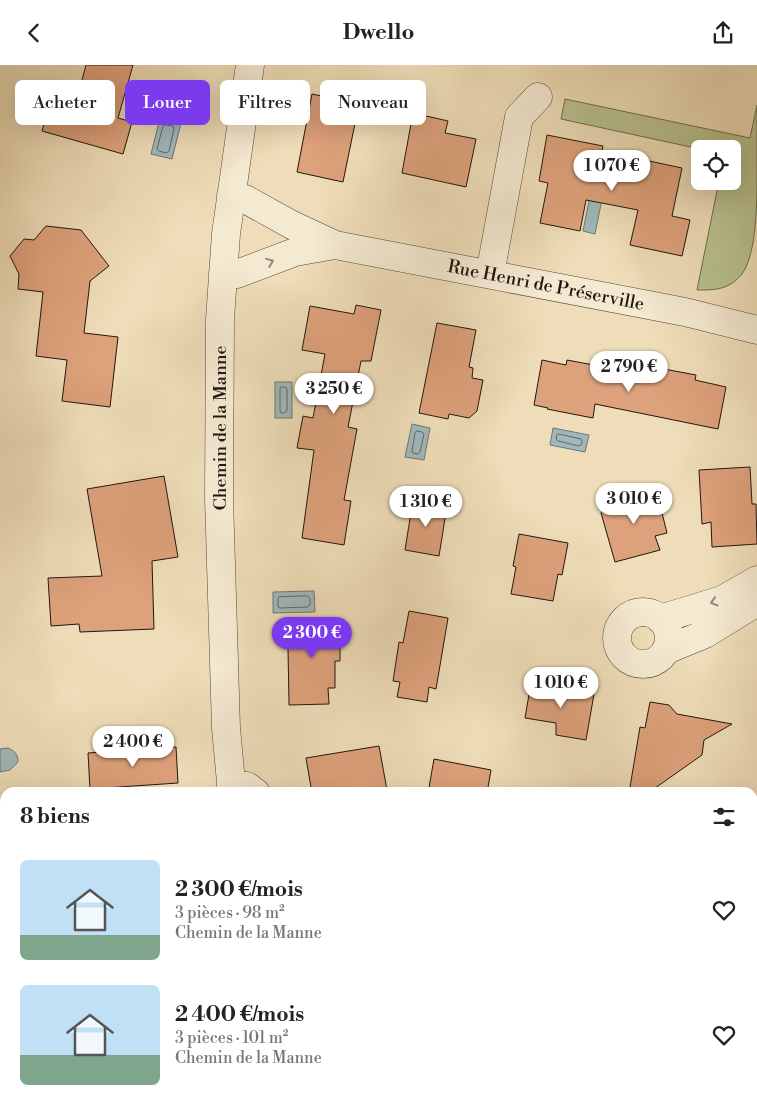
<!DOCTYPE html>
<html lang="fr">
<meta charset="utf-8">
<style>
body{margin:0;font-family:"Libre Bodoni",serif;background:#f6f6f6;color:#222;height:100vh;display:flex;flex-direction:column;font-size:19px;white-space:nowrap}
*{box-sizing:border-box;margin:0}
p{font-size:16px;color:#767676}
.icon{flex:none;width:28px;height:28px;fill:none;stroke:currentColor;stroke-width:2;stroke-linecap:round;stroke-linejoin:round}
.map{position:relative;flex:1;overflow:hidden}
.drawer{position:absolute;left:0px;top:722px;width:758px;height:321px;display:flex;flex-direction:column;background:#fff;border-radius:15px 15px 0 0;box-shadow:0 5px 20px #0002}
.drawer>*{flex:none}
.banner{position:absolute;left:15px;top:15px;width:500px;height:45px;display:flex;gap:10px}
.controls{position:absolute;left:691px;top:75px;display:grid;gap:10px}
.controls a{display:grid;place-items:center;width:50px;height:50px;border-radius:8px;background:#fff;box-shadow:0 5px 20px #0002;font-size:25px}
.price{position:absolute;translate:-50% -42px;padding:0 11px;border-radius:18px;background:#fff;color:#222;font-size:16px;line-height:32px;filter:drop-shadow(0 1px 2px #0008)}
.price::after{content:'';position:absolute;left:50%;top:30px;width:15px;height:11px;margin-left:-8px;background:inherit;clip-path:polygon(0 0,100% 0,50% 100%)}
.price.active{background:#7c3aed;color:#fff}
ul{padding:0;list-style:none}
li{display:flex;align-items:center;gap:15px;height:125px;padding:0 20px}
li span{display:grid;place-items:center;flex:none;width:140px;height:100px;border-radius:8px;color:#555}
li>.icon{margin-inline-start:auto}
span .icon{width:60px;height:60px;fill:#fffc;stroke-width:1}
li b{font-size:21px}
h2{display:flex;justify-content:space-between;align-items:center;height:60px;padding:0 20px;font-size:21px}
.tag{padding:0 18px;border-radius:8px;background:#fff;box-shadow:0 5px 20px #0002;font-size:18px;line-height:45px}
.tag.active{background:#7c3aed;color:#fff}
header{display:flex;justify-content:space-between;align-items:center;height:65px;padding:0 20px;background:#fff;font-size:22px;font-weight:700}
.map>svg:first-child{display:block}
.green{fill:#b8c18f;stroke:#6c6c50}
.water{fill:#a0b8bb;stroke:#6d7777}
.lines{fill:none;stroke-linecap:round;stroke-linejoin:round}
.shore{stroke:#606766;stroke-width:1}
.building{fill:#dda17b;stroke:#211611}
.minor-casing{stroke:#54483b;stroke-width:29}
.minor{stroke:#f4e9d1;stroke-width:28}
.oneway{stroke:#958a7b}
.labels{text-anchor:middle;stroke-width:5;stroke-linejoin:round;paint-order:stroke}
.street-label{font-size:18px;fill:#211611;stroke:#f4e9d1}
</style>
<header><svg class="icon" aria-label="back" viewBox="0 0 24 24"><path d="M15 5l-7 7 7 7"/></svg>Dwello<svg class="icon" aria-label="share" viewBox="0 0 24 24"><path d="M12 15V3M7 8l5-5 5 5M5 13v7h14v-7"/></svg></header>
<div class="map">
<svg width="757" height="1043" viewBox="0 0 757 1043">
<rect width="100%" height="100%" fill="#eeddb8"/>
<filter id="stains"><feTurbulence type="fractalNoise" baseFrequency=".004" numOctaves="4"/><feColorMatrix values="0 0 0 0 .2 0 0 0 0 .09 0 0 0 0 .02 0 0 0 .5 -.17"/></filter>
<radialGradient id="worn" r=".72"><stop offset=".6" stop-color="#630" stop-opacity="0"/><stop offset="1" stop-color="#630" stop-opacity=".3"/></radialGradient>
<path class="green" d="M565,34L750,73L757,40C757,63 757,86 757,109C757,136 757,188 742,209C729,225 715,225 697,225L719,116H732V84H700L561,54Z"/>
<path class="water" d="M160,53L181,58L172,94L151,89Z
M590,131L602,134L595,169L583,166Z
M275,317H292V353H275Z
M412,359L430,363L424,395L405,392Z
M553,363L589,370L585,387L550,380Z
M314,526L315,547L273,548V527Z
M8,683C14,686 18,688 18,697L10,705L0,707V684Z"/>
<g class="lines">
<path class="shore" d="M166,60L173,61L174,64L169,86L166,88L159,86L157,84L163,61Z
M281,322H285L287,324V346L284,348H281L280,346V324Z
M417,366L422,367L424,369L420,387L418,389L413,388L412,386L415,368Z
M559,369L581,374L582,376V379L579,381L558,376L556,374L557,370Z
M308,531C311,533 311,540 308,542L280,543L278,542V534L279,532Z"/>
</g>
<path class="building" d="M86,0H133L118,53L132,57L123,89L42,66L51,34L75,41Z
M312,29L359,39L343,117L297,107Z
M413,48L448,56L445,68L476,74L466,122L402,108Z
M547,70L603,81L602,86L682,103L672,151L690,155L682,191L630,180L638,145L586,135L580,166L540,158L548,118L539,116Z
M46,161L81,165L109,201L90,216L84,268L118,272L110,342L62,336L67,295L36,291L43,227L18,224L19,209L10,191L24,174L34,175Z
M356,240L381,245L371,296H361L348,362L357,364L344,435L351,436L344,480L302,473L314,385L297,383L303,351L313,353L325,289L302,285L310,241L354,249Z
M437,258L476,265L469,302L473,303L472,313L483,315L477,346L469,353L449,349L448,354L419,348Z
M542,295L566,300L567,295L647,310L648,305L663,308L664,304L696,310L695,315L726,322L718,364L595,339L593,353L547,344L548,343L534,340Z
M750,402L752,439H756L757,479L712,482L711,457L702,459L699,405Z
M164,411L178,492L152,496L154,564L80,567L79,559L51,561L48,513L102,511L87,424Z
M656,424L667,468L655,471L660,485L615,497L601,448L608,437Z
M413,435L447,441L439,491L405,485Z
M519,469L568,478L562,510L558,509L553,536L511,529L516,502L513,501Z
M409,546L448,553L436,624L429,622L427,637L397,632L400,617L393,616L399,577L403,578Z
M340,554V596H335V623H328L329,639L289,640L288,583H284L283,555Z
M531,618L594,629L586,675L556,670V658L525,653Z
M650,637L669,640L677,649L732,659L704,675L702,690L648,728H629L640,662L645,663Z
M379,681L387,725L374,728H349L348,724L326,728H312L306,693Z
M176,682L178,718L90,724L88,688Z
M434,694L491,705L487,728H428Z"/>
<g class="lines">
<g class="minor-casing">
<path id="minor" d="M231,131L245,134L292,160L335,180L685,247L757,265
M223,208L237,209L295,187L335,180
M490,209L519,52L538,32
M617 573a26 26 0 1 1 52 0a26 26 0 1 1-52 0Z
M660,554L722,535L757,515
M666,585L705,569L757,537
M231,720L247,721L256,728
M232,728L226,663L219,433L220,254L226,169L250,0
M752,885L753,888L752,893
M733,1039V1043
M231,1043L232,1039
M431,1043L432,1039"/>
</g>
<use href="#minor" class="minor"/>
</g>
<defs><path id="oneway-chevron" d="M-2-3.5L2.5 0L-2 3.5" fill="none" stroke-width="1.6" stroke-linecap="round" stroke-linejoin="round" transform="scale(1.25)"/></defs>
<g class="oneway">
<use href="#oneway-chevron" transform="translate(270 197) rotate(-22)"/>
<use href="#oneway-chevron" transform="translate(714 537) rotate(163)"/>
</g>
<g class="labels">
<g class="street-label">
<text transform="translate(546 220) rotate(11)" y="6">Rue Henri de Préserville</text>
<text transform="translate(220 363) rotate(-90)" y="6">Chemin de la Manne</text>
</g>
</g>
<rect width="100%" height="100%" filter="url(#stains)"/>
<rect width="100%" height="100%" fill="url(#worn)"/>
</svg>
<div class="controls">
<a><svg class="icon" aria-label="locate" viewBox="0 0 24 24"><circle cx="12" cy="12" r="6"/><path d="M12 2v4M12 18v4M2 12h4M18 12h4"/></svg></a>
</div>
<b class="price" style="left:612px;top:127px">1 070 €</b>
<b class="price" style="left:629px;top:328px">2 790 €</b>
<b class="price" style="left:334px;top:350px">3 250 €</b>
<b class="price" style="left:634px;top:460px">3 010 €</b>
<b class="price" style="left:426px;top:463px">1 310 €</b>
<b class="price active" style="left:312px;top:594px">2 300 €</b>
<b class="price" style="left:561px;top:644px">1 010 €</b>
<b class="price" style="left:133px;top:703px">2 400 €</b>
<div class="banner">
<a class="tag">Acheter</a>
<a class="tag active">Louer</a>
<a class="tag">Filtres</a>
<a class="tag">Nouveau</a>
</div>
<section class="drawer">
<h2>8 biens<svg class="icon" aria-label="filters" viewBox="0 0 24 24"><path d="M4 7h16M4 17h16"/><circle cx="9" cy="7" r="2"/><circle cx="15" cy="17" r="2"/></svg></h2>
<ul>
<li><span style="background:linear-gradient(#bfe0f5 75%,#7fa58c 0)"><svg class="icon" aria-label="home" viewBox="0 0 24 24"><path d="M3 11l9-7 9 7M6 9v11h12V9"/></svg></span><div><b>2 300 €/mois</b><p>3 pièces · 98 m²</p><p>Chemin de la Manne</p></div><svg class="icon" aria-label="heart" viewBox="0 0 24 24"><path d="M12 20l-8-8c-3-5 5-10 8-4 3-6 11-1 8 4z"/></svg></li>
<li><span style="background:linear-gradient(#bfe0f5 70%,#7fa58c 0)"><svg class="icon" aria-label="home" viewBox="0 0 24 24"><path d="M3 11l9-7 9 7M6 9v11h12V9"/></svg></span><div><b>2 400 €/mois</b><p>3 pièces · 101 m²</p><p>Chemin de la Manne</p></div><svg class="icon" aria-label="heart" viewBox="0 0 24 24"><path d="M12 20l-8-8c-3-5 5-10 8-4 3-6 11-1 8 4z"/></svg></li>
</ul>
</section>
</div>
